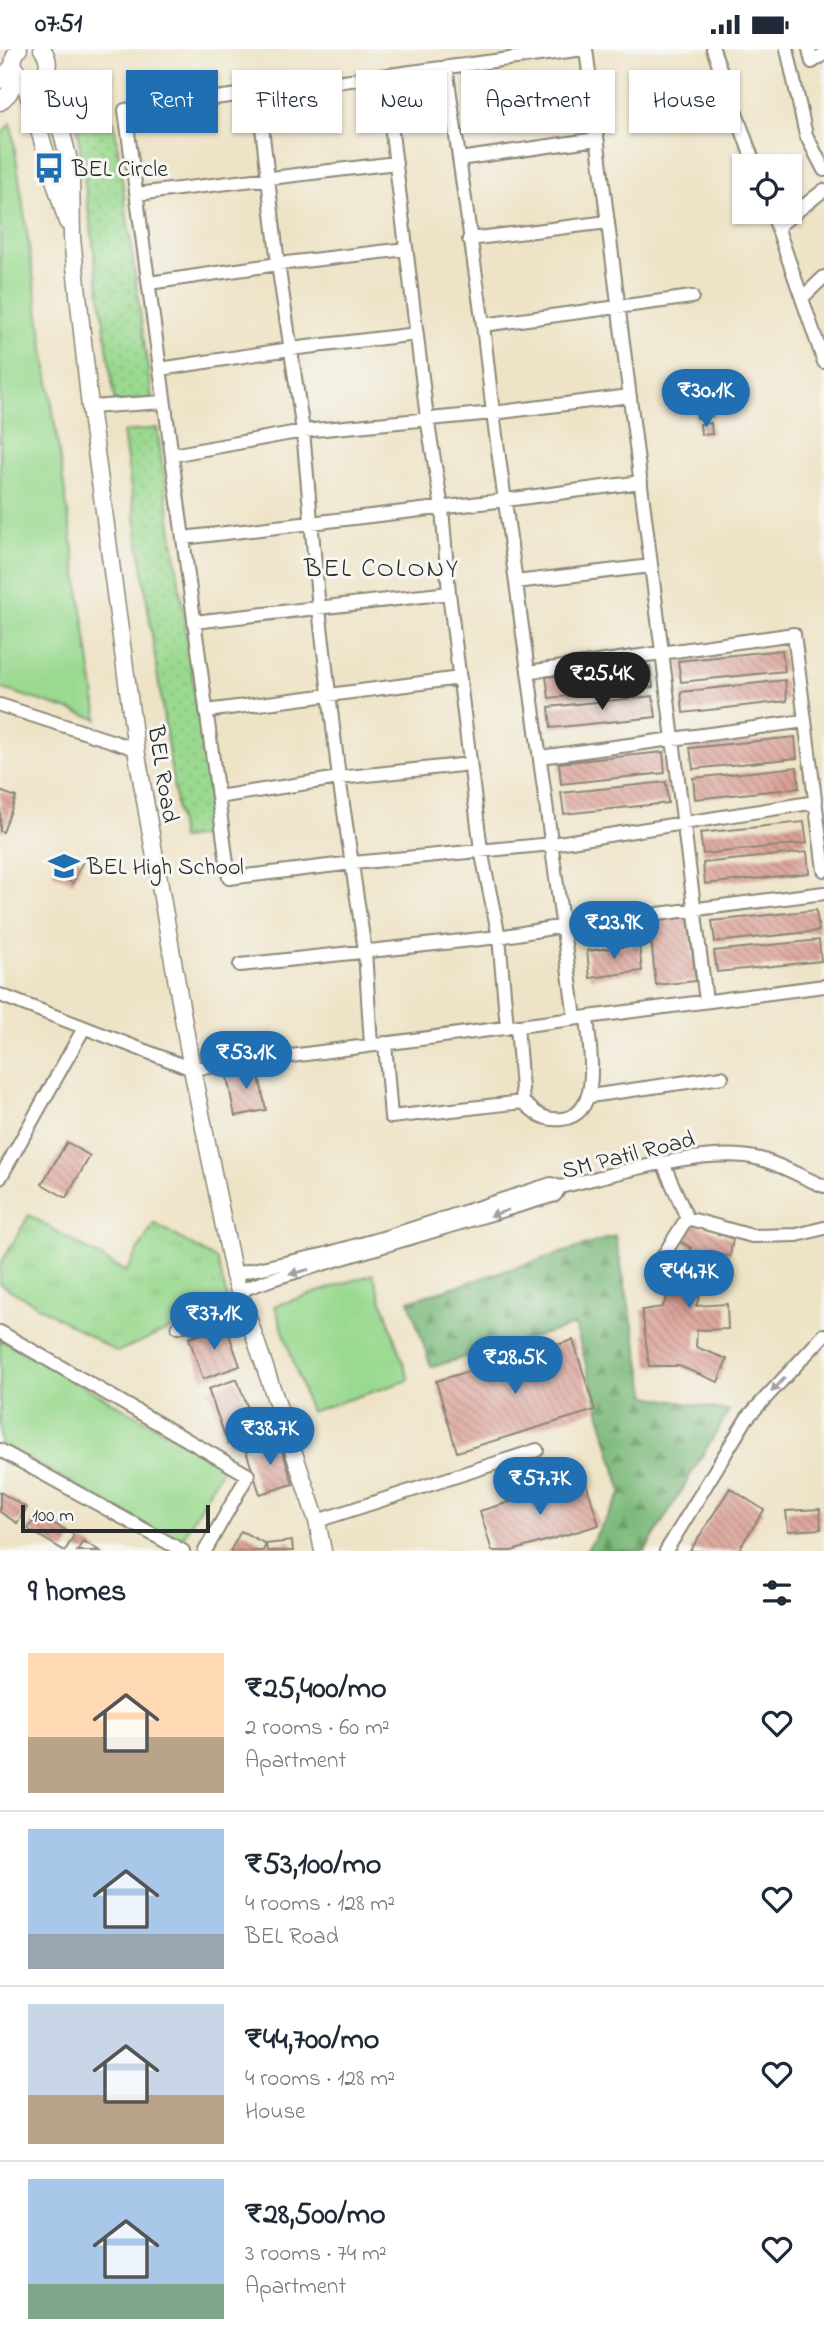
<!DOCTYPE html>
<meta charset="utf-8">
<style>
body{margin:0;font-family:"Indie Flower",sans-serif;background:#f6f6f7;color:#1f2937;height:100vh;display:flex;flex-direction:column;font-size:26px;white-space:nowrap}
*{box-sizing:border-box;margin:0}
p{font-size:23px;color:#747a83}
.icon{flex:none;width:38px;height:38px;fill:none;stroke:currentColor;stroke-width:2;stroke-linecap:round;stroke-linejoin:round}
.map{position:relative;height:1502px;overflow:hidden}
.side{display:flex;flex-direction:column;background:#fff;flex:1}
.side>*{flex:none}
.guide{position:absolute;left:21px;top:21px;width:782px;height:63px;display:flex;gap:14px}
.fabs{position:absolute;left:732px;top:105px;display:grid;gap:14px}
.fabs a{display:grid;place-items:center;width:70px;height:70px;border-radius:0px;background:#fff;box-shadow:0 2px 5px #0004;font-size:35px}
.scale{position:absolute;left:21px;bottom:18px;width:189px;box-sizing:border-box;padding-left:7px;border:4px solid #2b2b2b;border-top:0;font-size:19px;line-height:24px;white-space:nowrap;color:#2b2b2b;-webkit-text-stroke:5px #f6f6f2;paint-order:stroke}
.price{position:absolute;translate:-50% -60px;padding:0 16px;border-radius:24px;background:#1f6fb2;color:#fff;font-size:23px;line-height:46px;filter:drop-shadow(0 2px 4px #0008)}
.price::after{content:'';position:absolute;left:50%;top:42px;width:21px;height:16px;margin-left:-10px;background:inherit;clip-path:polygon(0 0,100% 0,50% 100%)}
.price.active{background:#222;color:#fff}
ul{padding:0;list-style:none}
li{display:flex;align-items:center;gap:21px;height:175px;padding:0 28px}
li+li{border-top:2px solid #e0e1e3}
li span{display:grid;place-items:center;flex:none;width:196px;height:140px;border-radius:0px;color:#555}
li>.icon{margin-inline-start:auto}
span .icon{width:84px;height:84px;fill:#fffc;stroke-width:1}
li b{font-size:30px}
h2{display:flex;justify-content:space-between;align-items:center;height:84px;padding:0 28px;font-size:30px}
.chip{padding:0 24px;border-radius:0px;background:#fff;box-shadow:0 2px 5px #0004;font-size:24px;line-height:63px}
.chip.active{background:#1f6fb2;color:#fff}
.status{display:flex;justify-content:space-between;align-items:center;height:49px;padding:0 35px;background:#fff;direction:ltr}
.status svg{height:19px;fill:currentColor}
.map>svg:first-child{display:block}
.grass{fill:url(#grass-tufts);stroke:#62825d;stroke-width:2}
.forest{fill:url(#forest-firs);stroke:#537252;stroke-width:2}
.park{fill:#9ad98f;stroke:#62825d;stroke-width:2}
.garden{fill:url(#garden-dots);stroke:#62825d;stroke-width:2}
.building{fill:url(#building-back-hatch)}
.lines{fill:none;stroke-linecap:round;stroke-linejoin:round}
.minor-casing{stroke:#8c8778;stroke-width:16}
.major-casing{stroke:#8c8778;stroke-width:19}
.minor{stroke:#fff;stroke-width:12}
.major{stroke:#fff;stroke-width:16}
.oneway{fill:#a0a0a0}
.labels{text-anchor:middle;stroke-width:6;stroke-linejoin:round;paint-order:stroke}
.poi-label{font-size:24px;fill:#2b2b2b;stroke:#f6f6f2;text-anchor:start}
.street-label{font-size:24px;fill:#2b2b2b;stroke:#f6f6f2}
.neighbourhood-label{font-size:26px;letter-spacing:2px;fill:#2b2b2b;stroke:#f6f6f2}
</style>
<div class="status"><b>07:51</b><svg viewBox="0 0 49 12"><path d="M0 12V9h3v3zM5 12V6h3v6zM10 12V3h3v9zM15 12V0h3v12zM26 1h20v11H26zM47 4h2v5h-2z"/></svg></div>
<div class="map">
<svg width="824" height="1502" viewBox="0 0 824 1502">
<defs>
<pattern id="grass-tufts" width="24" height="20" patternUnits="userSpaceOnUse" patternTransform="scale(1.75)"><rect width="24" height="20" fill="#9ad98f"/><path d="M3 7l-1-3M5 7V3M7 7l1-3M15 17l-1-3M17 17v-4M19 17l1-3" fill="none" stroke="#85ba7c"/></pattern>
<pattern id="forest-firs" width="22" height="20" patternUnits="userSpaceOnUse" patternTransform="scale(1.75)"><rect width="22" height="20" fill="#7bb97a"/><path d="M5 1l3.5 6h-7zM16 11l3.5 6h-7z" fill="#659764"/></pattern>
<pattern id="garden-dots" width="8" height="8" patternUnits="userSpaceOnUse" patternTransform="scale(1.75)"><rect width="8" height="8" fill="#9ad98f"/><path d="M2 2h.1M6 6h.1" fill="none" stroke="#85ba7c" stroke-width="1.8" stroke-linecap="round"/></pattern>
<pattern id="building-back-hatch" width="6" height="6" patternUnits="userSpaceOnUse" patternTransform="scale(1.75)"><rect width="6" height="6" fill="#dba197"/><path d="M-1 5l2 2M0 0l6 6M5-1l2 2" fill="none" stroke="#b2837b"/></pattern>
</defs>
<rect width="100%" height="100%" fill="#f6f6f2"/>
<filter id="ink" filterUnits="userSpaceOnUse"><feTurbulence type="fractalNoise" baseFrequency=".0143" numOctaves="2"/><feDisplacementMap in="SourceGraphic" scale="14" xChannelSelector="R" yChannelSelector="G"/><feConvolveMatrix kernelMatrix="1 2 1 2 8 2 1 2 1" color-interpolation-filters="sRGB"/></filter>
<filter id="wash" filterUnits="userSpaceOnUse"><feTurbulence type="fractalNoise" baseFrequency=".00686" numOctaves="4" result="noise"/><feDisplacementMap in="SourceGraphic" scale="28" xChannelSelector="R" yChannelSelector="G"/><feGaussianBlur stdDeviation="1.57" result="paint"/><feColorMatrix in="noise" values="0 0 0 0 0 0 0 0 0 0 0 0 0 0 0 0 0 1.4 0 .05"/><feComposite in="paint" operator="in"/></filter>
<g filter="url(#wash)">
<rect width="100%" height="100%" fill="#eee3c6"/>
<path class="grass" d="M29,1166L126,1223L154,1174L217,1211L229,1255L117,1303L0,1235V1216Z"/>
<path class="forest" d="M615,1187L647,1347L729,1362L645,1502H586L622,1444L575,1276L431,1318L409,1252Z"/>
<path class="park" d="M11,74L98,670L0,639V87Z
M373,1225L409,1331L310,1363L275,1257Z
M0,1290L224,1416L179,1495L0,1394Z"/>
<path class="garden" d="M114,72L152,350L115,355L77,77Z
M157,379L215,785L181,790L123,383Z"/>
<g id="blocks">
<path class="building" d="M710,352L712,367L697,369L695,354Z
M711,374L712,385L701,386L700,375Z
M782,601L785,622L681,633L678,612Z
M650,617L653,638L549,649L546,628Z
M785,631L787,652L683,664L681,643Z
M653,647L656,668L551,679L549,658Z
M795,688L797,709L693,720L690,699Z
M663,703L665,724L561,735L559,714Z
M797,718L799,739L695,750L693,729Z
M666,733L668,754L564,765L561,744Z
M0,742L16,748L3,783L0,782Z
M804,773L807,794L703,805L700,784Z
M62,803L83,812L73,834L52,824Z
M807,803L809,824L705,835L703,814Z
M816,861L819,882L715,893L712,872Z
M688,868L696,932L656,936L649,873Z
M819,891L821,912L717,923L714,902Z
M639,896L642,922L590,929L587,902Z
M257,1017L266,1061L235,1067L226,1023Z
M67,1093L90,1107L66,1149L42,1135Z
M690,1173L733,1190L730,1207L715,1206L696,1257L727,1255L728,1280L697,1281L696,1298L727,1310L718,1333L679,1317H649L642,1261L662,1258L692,1199L679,1192Z
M226,1277L240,1317L203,1330L189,1289Z
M573,1291L595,1361L457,1403L436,1332Z
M237,1330L257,1384L228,1395L208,1340Z
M279,1391L293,1435L260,1445L246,1402Z
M585,1430L599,1476L512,1502H492L480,1462Z
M730,1439L764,1461L738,1502H690Z
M0,1443L27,1459L17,1474L0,1463Z
M820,1460L821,1480L788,1482L786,1462Z
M38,1465L74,1486L65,1502L28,1480Z
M241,1482L266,1495L263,1502H230Z
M83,1492L100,1502H77Z
M292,1492L293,1502H267L266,1495Z"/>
</g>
</g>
<g filter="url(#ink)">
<use href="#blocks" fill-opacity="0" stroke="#8c8778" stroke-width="2"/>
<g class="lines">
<g class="minor-casing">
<path id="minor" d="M584,0L125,61L229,829L353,814L552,795L816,753
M586,0L706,952
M713,0L755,117
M787,0L806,86L824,121
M809,0L812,13L824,5
M446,18L483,276L493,364L575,969
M385,27L427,369L442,459L449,544L481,801L499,888L507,978
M258,44L278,215L303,382L319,560L339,729L365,902L371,996
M459,110L597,90
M137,145L396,114
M772,163L824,313
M777,178L824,141
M469,190L608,173
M149,234L278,215L406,200
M802,249L824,228
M483,276L692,248
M160,320L290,300L417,285
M90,358L164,353
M172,406L303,382L493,364L630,347
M183,489L506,451L641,433
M516,533L651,517
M194,573L449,544
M528,623L794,585L824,821
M0,656L136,700
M206,662L460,629
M540,708L805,672
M218,748L339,729L470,715
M240,916L499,888L563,877L824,844
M0,946L192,1020L824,937
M517,977L523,1053C535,1064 544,1072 562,1070C604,1065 589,997 587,968
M385,994L391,1068L523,1053
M590,1047L722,1028
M663,1114L687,1169
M0,1129L84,979
M663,1207L687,1169L752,1187L797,1186L824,1179
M234,1225L326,1205L386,1188L551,1135L560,1138
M240,1245L247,1239L272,1230L555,1146L560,1138C612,1126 710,1096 760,1110C782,1116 803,1129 824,1137
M178,1278L243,1253
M0,1283L248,1426L205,1502
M0,1401L183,1502
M317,1472L537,1401
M666,1502L747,1369L824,1286"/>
</g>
<g class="major-casing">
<path id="major" d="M19,0C11,9 13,16 18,26C38,40 58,20 42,0
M46,23L71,119L72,189L90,358L136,700L192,1020L234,1227L317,1472L323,1502
M23,29L67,173
M0,31L14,16
M0,53L9,44L18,26"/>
</g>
<use href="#minor" class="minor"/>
<use href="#major" class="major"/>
</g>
<defs><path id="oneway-solid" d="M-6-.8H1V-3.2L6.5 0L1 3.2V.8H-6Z" transform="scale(1.75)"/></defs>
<g class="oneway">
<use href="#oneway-solid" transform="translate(499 1164) rotate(162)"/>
<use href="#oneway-solid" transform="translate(299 1223) rotate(166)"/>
<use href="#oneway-solid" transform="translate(778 1336) rotate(133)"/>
</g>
</g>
<defs>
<g id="bus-bare" transform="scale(2.415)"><path d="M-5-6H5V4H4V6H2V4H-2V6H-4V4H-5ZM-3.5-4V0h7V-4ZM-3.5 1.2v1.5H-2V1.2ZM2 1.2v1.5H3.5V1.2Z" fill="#1f6fb2" stroke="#f6f6f2" stroke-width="2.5" paint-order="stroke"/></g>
<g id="school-bare" transform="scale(2.415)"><path d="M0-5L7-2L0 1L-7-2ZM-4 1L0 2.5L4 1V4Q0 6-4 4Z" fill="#1f6fb2" stroke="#f6f6f2" stroke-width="2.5" paint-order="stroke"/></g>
</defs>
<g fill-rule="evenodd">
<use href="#bus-bare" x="49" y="119"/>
<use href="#school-bare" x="64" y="817"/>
</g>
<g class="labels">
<g class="poi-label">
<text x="72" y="127">BEL Circle</text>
<text x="87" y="825">BEL High School</text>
</g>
<g class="street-label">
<text transform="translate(164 725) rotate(81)" y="8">BEL Road</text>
<text transform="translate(628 1105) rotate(-14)" y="8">SM Patil Road</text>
</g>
<g class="neighbourhood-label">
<text x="382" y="527">BEL COLONY</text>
</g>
</g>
</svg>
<div class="fabs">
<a><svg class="icon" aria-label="locate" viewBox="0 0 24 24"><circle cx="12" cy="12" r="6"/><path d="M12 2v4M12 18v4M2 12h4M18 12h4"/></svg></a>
</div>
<div class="scale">100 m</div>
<b class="price" style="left:706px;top:380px">₹30.1K</b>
<b class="price active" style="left:602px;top:663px">₹25.4K</b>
<b class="price" style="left:614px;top:912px">₹23.9K</b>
<b class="price" style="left:246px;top:1042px">₹53.1K</b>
<b class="price" style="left:689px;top:1261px">₹44.7K</b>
<b class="price" style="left:214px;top:1303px">₹37.1K</b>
<b class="price" style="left:515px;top:1347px">₹28.5K</b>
<b class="price" style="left:270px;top:1418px">₹38.7K</b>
<b class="price" style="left:540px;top:1468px">₹57.7K</b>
<div class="guide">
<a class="chip">Buy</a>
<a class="chip active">Rent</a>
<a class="chip">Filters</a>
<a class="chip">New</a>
<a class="chip">Apartment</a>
<a class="chip">House</a>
</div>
</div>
<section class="side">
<h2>9 homes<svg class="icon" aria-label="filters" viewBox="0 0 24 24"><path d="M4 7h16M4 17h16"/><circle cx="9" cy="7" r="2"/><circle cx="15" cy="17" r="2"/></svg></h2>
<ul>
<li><span style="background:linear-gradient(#ffd9b3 60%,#b9a48a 0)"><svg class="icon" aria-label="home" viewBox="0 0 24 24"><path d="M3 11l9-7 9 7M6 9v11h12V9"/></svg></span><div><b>₹25,400/mo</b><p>2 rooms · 60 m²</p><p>Apartment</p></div><svg class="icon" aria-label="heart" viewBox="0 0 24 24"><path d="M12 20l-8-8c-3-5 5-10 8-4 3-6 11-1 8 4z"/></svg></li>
<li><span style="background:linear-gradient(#a9c7e8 75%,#9aa5b1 0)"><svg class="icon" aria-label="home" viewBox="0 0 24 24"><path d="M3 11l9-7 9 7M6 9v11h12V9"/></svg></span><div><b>₹53,100/mo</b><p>4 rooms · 128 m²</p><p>BEL Road</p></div><svg class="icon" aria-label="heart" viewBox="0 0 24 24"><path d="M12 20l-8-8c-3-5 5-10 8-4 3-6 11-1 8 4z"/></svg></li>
<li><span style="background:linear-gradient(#c9d6e8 65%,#b9a48a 0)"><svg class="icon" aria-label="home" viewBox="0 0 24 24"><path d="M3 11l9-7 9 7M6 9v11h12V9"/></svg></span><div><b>₹44,700/mo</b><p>4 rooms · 128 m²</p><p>House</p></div><svg class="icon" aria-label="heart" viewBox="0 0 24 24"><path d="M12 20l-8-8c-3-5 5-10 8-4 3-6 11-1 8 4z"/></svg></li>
<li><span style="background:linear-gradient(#a9c7e8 75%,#7fa58c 0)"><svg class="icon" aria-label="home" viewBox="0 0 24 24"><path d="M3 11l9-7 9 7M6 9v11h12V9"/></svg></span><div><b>₹28,500/mo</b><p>3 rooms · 74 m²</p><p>Apartment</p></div><svg class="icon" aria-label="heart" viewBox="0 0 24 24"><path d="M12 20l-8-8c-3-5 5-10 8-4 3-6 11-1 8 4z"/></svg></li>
</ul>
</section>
